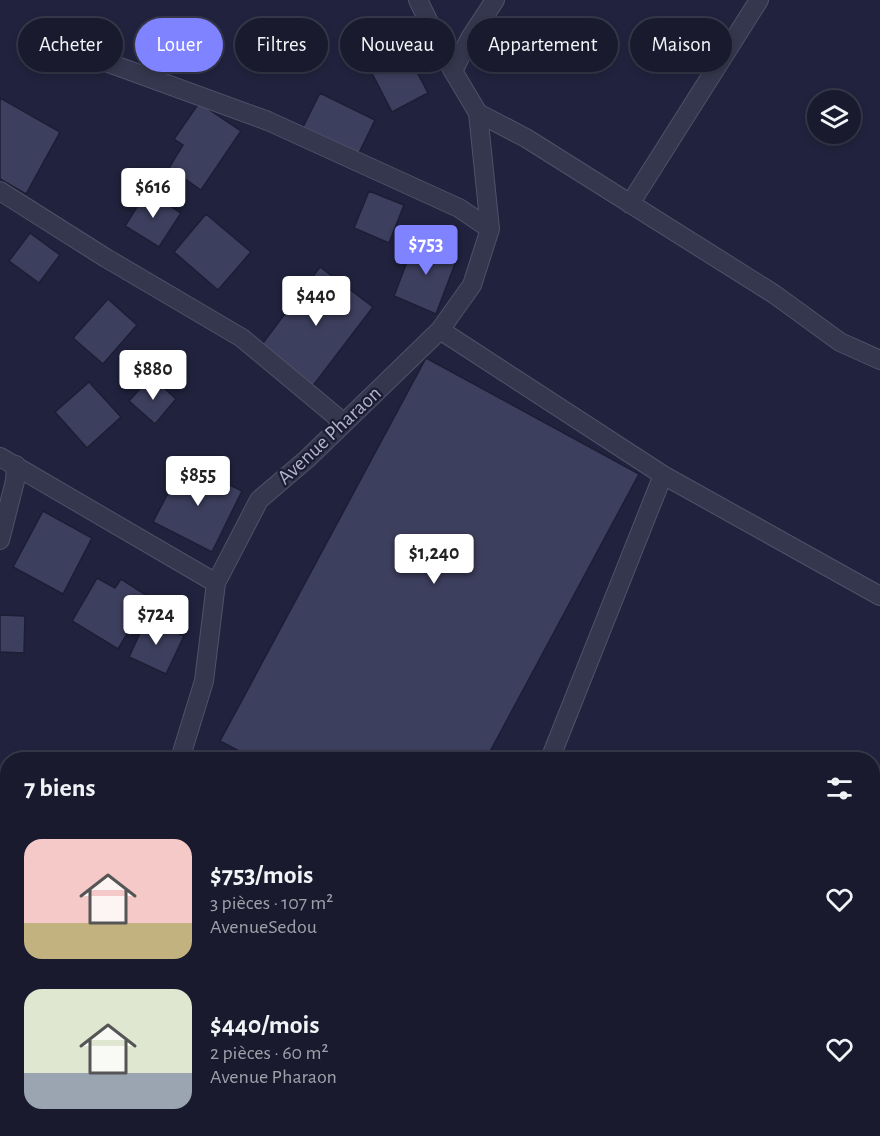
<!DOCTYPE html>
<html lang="fr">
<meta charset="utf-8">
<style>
body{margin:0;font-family:"Alegreya Sans",sans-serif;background:#222336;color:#f1f3f6;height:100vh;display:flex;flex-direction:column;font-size:22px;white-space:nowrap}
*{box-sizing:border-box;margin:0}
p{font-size:20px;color:#9fa1aa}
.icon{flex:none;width:33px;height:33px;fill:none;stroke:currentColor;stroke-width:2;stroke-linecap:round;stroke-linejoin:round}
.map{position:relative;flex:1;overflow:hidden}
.side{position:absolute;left:0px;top:752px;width:880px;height:386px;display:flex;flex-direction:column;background:#191a2e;border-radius:24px 24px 0 0;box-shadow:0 3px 9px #0003,0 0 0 2px #37384a}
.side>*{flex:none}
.guide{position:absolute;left:18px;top:18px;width:844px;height:54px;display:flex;gap:12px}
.tools{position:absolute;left:807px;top:90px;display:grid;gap:12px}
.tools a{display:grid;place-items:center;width:54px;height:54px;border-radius:50%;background:#191a2e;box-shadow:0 3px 9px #0003,0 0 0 2px #37384a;font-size:30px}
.price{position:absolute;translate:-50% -51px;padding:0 14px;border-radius:6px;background:#fff;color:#222;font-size:20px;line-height:39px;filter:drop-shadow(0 2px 3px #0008)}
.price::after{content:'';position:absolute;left:50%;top:36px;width:18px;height:14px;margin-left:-9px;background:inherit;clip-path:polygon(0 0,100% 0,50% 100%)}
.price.selected{background:#8083ff;color:#fff}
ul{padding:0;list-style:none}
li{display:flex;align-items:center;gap:18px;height:150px;padding:0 24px}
li span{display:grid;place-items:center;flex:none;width:168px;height:120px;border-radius:18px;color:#555}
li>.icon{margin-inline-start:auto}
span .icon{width:72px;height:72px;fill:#fffc;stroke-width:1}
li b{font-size:26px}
h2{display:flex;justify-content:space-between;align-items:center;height:72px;padding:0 24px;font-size:26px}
.tag{padding:0 21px;border-radius:27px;background:#191a2e;box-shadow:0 3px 9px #0003,0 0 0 2px #37384a;font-size:21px;line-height:54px}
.tag.selected{background:#8083ff;color:#fff}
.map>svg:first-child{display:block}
.building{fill:#3d3f5e;stroke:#1c1e35;stroke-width:1.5}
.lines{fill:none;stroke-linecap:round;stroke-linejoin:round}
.street-casing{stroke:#505169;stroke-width:20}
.street{stroke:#35374e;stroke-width:18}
.labels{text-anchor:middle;stroke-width:4.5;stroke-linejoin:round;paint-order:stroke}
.street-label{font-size:21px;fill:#b1b1c9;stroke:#1b1c33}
</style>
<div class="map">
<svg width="880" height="1136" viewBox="0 0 880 1136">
<rect width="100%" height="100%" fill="#21233e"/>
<path class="building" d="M398,36L428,93L392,112L362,54Z
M320,93L375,120L358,155L303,127Z
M0,98L60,132L26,194L0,179Z
M199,103L241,131L201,190L169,168L183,145L174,139Z
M147,191L181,213L159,247L125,226Z
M369,191L404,205L389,243L354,228Z
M206,214L251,252L218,290L174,252Z
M30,233L60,255L39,283L9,261Z
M416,238L458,256L436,314L394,296Z
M320,267L373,307L312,387L260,347Z
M108,299L137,325L103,364L73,338Z
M426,358L639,474L486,759H254L220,741Z
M148,380L159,390L163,387L176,399L155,424L129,401Z
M89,382L121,417L87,448L55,412Z
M184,462L242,491L212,552L153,522Z
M43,511L92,538L63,594L13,567Z
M97,578L115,588L121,579L149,597L118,649L72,621Z
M0,615L25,616L24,653L0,652Z
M147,618L184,636L166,674L129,657Z
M3,802L8,803V854L0,852V812Z
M880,1051V1113L873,1108V1061Z
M873,1117L880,1122V1136H839L843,1130H873Z
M47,1130H112L113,1136H48Z
M158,1130H190L188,1136H155Z
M236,1130H291L287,1136H247Z
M316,1130H370L367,1136H313Z"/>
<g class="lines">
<g class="street-casing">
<path id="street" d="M84,54L268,121L459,208L490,229
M453,71L470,38L495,0
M478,113L526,138L774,294L840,342L880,360
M0,191L106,258L242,338L344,423
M630,204L759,0
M440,330L663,475L880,596
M0,457L216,583
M0,540L15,481L16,465
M180,759L204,681L216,583L259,500L307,459L440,330L472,285L490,229L478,113L453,71L418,0
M550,759L663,475
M0,993L8,996
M873,1033L880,1021
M131,1130V1136
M207,1130L217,1136
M562,1136L566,1130
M806,1136L810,1130"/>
</g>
<use href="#street" class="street"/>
</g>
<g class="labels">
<g class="street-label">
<text transform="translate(329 435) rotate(-43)" y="7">Avenue Pharaon</text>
</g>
</g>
</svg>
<div class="tools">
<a><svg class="icon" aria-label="layers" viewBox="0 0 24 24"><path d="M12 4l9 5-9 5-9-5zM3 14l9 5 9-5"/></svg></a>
</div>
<b class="price" style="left:153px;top:219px">$616</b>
<b class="price selected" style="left:426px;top:276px">$753</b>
<b class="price" style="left:316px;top:327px">$440</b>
<b class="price" style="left:153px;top:401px">$880</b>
<b class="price" style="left:198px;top:507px">$855</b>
<b class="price" style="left:434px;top:585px">$1,240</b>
<b class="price" style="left:156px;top:646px">$724</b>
<div class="guide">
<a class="tag">Acheter</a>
<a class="tag selected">Louer</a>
<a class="tag">Filtres</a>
<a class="tag">Nouveau</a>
<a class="tag">Appartement</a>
<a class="tag">Maison</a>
</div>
<section class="side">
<h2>7 biens<svg class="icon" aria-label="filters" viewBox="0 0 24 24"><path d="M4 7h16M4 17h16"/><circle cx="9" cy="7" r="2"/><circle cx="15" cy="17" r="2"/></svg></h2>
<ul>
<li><span style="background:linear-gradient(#f6c9c9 70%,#c2b280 0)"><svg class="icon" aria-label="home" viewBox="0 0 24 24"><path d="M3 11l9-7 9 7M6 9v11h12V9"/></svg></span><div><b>$753/mois</b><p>3 pièces · 107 m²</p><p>AvenueSedou</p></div><svg class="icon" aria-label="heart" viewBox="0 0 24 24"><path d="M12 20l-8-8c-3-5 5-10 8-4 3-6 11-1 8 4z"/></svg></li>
<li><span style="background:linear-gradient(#dfe7d0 70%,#9aa5b1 0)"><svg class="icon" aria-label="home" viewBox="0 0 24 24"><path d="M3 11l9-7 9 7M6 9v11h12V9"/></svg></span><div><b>$440/mois</b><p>2 pièces · 60 m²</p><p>Avenue Pharaon</p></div><svg class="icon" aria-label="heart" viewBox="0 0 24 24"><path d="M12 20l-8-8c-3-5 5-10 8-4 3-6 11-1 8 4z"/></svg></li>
</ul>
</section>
</div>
